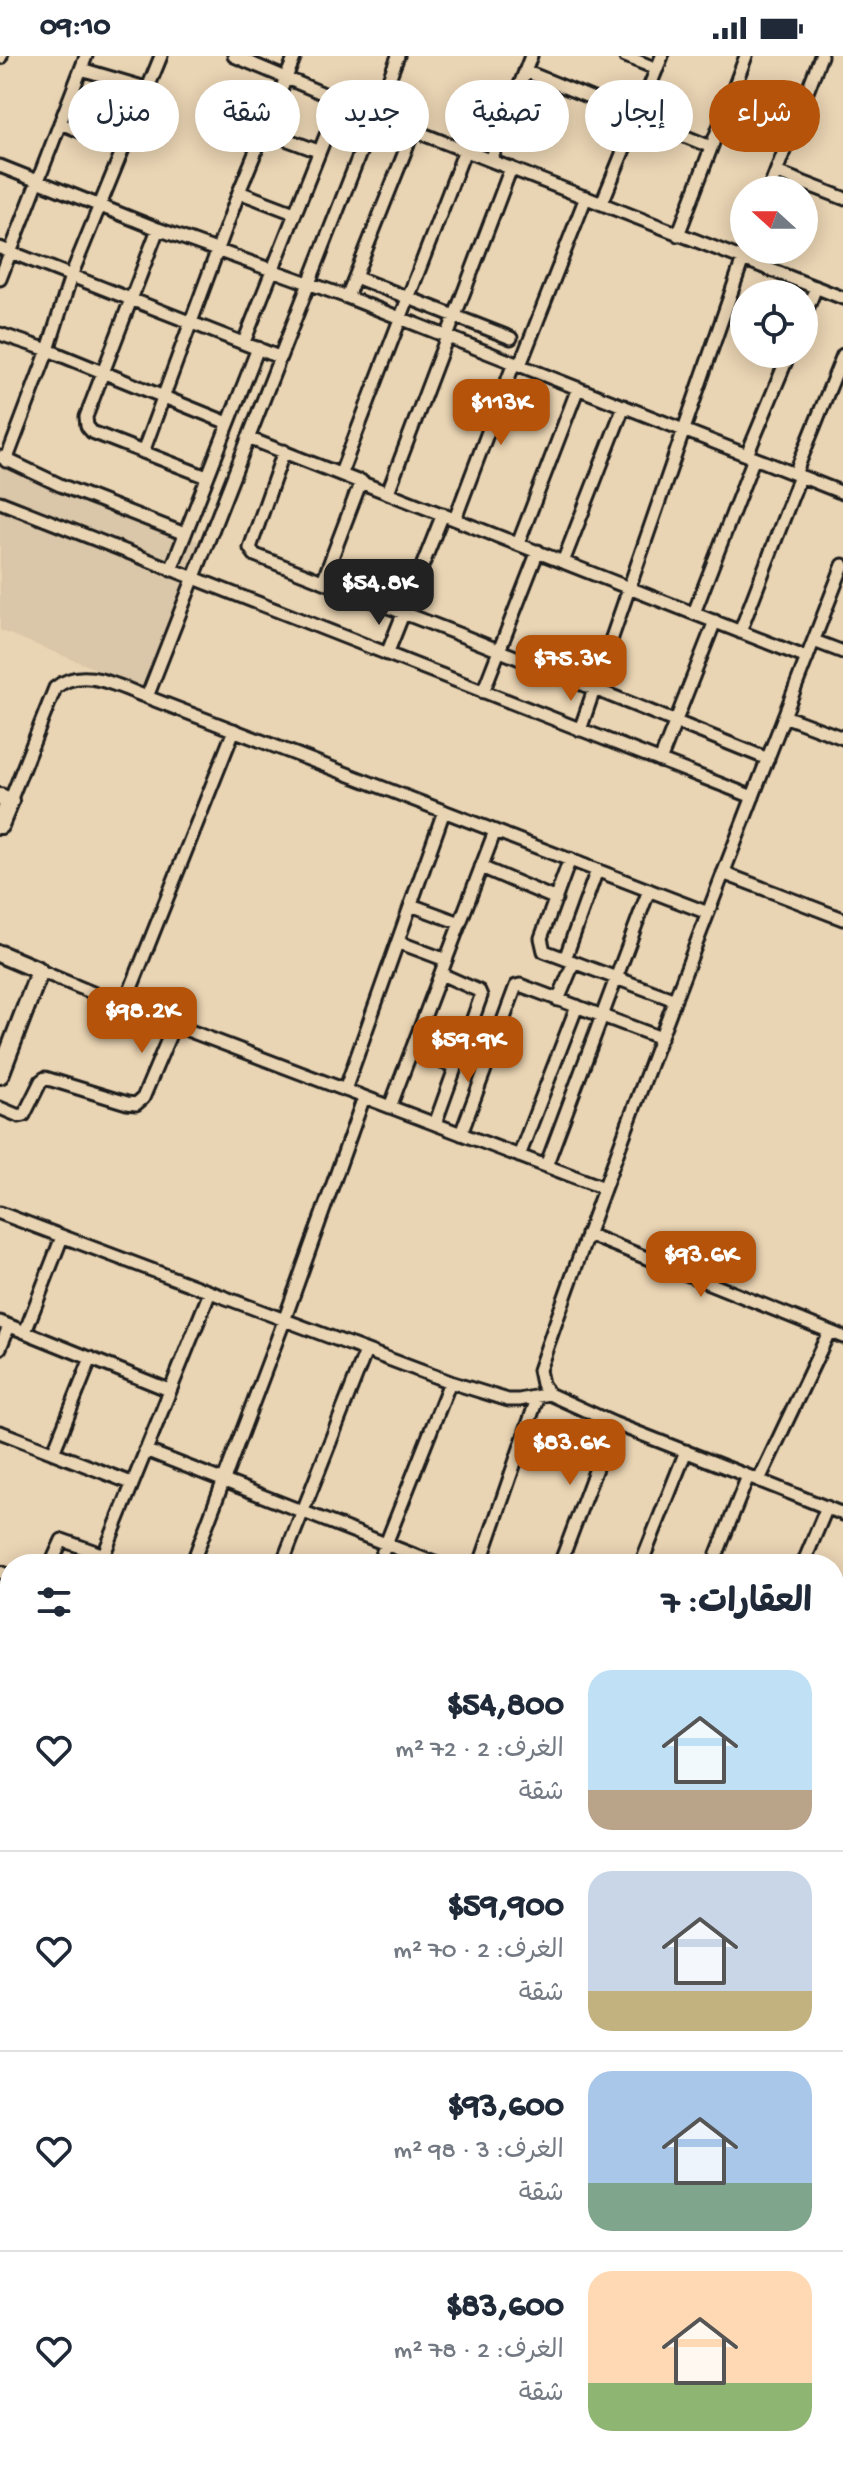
<!DOCTYPE html>
<html lang="ar">
<meta charset="utf-8">
<style>
body{margin:0;font-family:"Gochi Hand","Playpen Sans Arabic",sans-serif;background:#f6f6f7;color:#1f2937;direction:rtl;height:100vh;display:flex;flex-direction:column;font-size:30px;white-space:nowrap}
*{box-sizing:border-box;margin:0}
p{font-size:26px;color:#747a83}
.icon{flex:none;width:44px;height:44px;fill:none;stroke:currentColor;stroke-width:2;stroke-linecap:round;stroke-linejoin:round}
.map{position:relative;flex:1;overflow:hidden;direction:ltr}
.details{position:absolute;left:0px;top:1498px;width:844px;height:914px;display:flex;flex-direction:column;background:#fff;border-radius:32px 32px 0 0;box-shadow:0 4px 20px #0003;direction:rtl}
.details>*{flex:none}
.banner{position:absolute;left:24px;top:24px;width:796px;height:72px;direction:rtl;display:flex;gap:16px}
.needle{width:52px;rotate:291deg}
.controls{position:absolute;left:730px;top:120px;display:grid;gap:16px}
.controls a{display:grid;place-items:center;width:88px;height:88px;border-radius:50%;background:#fff;box-shadow:0 4px 20px #0003;font-size:40px}
.price{position:absolute;translate:-50% -68px;padding:0 18px;border-radius:16px;background:#b45309;color:#fff;font-size:26px;line-height:52px;filter:drop-shadow(0 2px 4px #0008)}
.price::after{content:'';position:absolute;left:50%;top:48px;width:24px;height:18px;margin-left:-12px;background:inherit;clip-path:polygon(0 0,100% 0,50% 100%)}
.price.current{background:#222;color:#fff}
ul{padding:0;list-style:none}
li{display:flex;align-items:center;gap:24px;height:200px;padding:0 32px}
li+li{border-top:2px solid #e0e1e3}
li span{display:grid;place-items:center;flex:none;width:224px;height:160px;border-radius:24px;color:#555}
li>.icon{margin-inline-start:auto}
span .icon{width:96px;height:96px;fill:#fffc;stroke-width:1}
li b{font-size:34px}
h2{display:flex;justify-content:space-between;align-items:center;height:96px;padding:0 32px;font-size:34px}
.tag{padding:0 28px;border-radius:36px;background:#fff;box-shadow:0 4px 20px #0003;font-size:28px;line-height:72px}
.tag.current{background:#b45309;color:#fff}
.status{display:flex;justify-content:space-between;align-items:center;height:56px;padding:0 40px;background:#fff;direction:ltr}
.status svg{height:22px;fill:currentColor}
.map>svg:first-child{display:block}
.built{fill:#dac6a8}
.lines{fill:none;stroke-linecap:round;stroke-linejoin:round}
.stream{stroke:#6c6357;stroke-width:3}
.minor-casing{stroke:#1c1c1c;stroke-width:17}
.highway-casing{stroke:#1c1c1c;stroke-width:22}
.minor{stroke:#e9d4b3;stroke-width:11}
.highway{stroke:#e9d4b3;stroke-width:16}
</style>
<div class="status"><b>09:10</b><svg viewBox="0 0 49 12"><path d="M0 12V9h3v3zM5 12V6h3v6zM10 12V3h3v9zM15 12V0h3v12zM26 1h20v11H26zM47 4h2v5h-2z"/></svg></div>
<div class="map">
<svg width="843" height="2411" viewBox="0 0 843 2411">
<rect width="100%" height="100%" fill="#e9d4b3"/>
<filter id="ink" filterUnits="userSpaceOnUse"><feTurbulence type="fractalNoise" baseFrequency=".0125" numOctaves="2"/><feDisplacementMap in="SourceGraphic" scale="16" xChannelSelector="R" yChannelSelector="G"/><feConvolveMatrix kernelMatrix="1 2 1 2 8 2 1 2 1" color-interpolation-filters="sRGB"/></filter>
<g filter="url(#ink)">
<path class="built" d="M0,407L199,485L143,632L0,574Z"/>
<g class="lines">
<path class="stream" d="M750,2402L772,2411"/>
<g class="minor-casing">
<path id="minor" d="M234,0L374,59L843,242
M625,0L657,13
M0,2L1,0
M81,13L149,33
M525,15L711,91
M60,67L123,92
M264,75L318,95
M491,104L531,0
M0,110L158,173L347,241L843,437
M776,116L843,142
M769,134L821,0
M239,136L294,157
M602,147L662,0
M158,173L86,361L87,370L92,376L207,421
M678,179L746,0
M0,192L279,301
M355,221L511,282
M0,223L86,0
M347,241L414,73
M804,261L816,231
M0,278L48,294L228,367
M244,286L340,44
M520,309L586,141
M248,382L807,602
M284,395L250,492L255,499L463,580L768,703
M143,396L239,136L295,0
M747,399L789,298
M1,401L60,429L185,478
M6,405L48,294L71,220L161,0
M341,417L465,94
M795,418L843,299
M388,436L511,112
M0,446L753,741
M455,463L514,307
M518,488L578,332
M563,506L624,350
M171,514L258,292
M323,525L361,425
M694,557L754,402
M740,576L800,420
M814,585L843,596
M387,598L443,458
M483,636L538,495
M147,641L708,857
M784,660L843,682
M580,674L746,194
M660,705L715,565
M10,745L55,632C82,609 117,630 147,641L398,0
M570,803L541,882L544,895L675,944
M481,811L556,843
M723,817L843,863
M411,849L460,867
M398,886L446,904
M565,903L597,814
M38,914L124,950L604,1132
M558,944L574,906
M124,950L234,674
M469,976L496,988
M411,995L456,1011
M345,1034L444,755
M390,1051L495,775
M0,1052L19,1060L24,1059L41,1025L45,1022L127,1047L136,1048L143,1042L174,969
M435,1068L481,940L479,935L441,918
M461,1078L516,930L520,929L661,982
M519,1100L577,950
M546,1110L649,834
M0,1157L450,1326L508,1344H519L549,1338
M587,1178L843,1281
M0,1266L169,1334
M25,1276L62,1181
M0,1292L9,1270
M0,1376L131,1427
M145,1394L437,1508
M53,1397L91,1302
M748,1420L613,1367L549,1338L542,1328L539,1314C634,1043 739,776 843,509
M759,1424L829,1276
M51,1508L62,1484L104,1499
M100,1508L210,1236
M192,1508L284,1265L364,1041
M282,1508L366,1295
M378,1508L450,1326
M480,1508L538,1340
M560,1508L613,1367
M641,1508L686,1395
M713,1508L748,1420L843,1458
M803,1508L827,1451
M0,1516L10,1520
M0,1592L10,1595
M834,1614L843,1592
M834,1621L843,1625
M0,1701L10,1705
M834,1729L843,1733
M0,1764L10,1739
M834,1791L843,1768
M834,1834L843,1838
M0,1866L10,1870
M0,1938L10,1911
M834,1955L843,1931
M834,2019L843,2023
M0,2032L10,2036
M0,2124L10,2096
M834,2232L843,2209
M0,2349L10,2353
M834,2362L843,2339
M86,2411V2402
M351,2411L355,2402
M814,2411L818,2402"/>
</g>
<g class="highway-casing">
<path id="highway" d="M0,741L10,745L0,769
M0,898L38,914L37,922L0,1019
M0,2138L10,2142
M678,2402L701,2411"/>
</g>
<use href="#minor" class="minor"/>
<use href="#highway" class="highway"/>
</g>
</g>
</svg>
<div class="controls">
<a><svg class="needle" viewBox="-14 -14 28 28"><path d="M0-13l5 13h-10z" fill="#e53935"/><path d="M0 13l5-13h-10z" fill="#747a83"/></svg></a>
<a><svg class="icon" aria-label="locate" viewBox="0 0 24 24"><circle cx="12" cy="12" r="6"/><path d="M12 2v4M12 18v4M2 12h4M18 12h4"/></svg></a>
</div>
<b class="price" style="left:501px;top:391px">$113K</b>
<b class="price current" style="left:379px;top:571px">$54.8K</b>
<b class="price" style="left:571px;top:647px">$75.3K</b>
<b class="price" style="left:142px;top:999px">$98.2K</b>
<b class="price" style="left:468px;top:1028px">$59.9K</b>
<b class="price" style="left:701px;top:1243px">$93.6K</b>
<b class="price" style="left:570px;top:1431px">$83.6K</b>
<div class="banner">
<a class="tag current">شراء</a>
<a class="tag">إيجار</a>
<a class="tag">تصفية</a>
<a class="tag">جديد</a>
<a class="tag">شقة</a>
<a class="tag">منزل</a>
</div>
<section class="details">
<h2>العقارات: 7<svg class="icon" aria-label="filters" viewBox="0 0 24 24"><path d="M4 7h16M4 17h16"/><circle cx="9" cy="7" r="2"/><circle cx="15" cy="17" r="2"/></svg></h2>
<ul>
<li><span style="background:linear-gradient(#bfe0f5 75%,#b9a48a 0)"><svg class="icon" aria-label="home" viewBox="0 0 24 24"><path d="M3 11l9-7 9 7M6 9v11h12V9"/></svg></span><div><b>$54,800</b><p>الغرف: 2 · 72 m²</p><p>شقة</p></div><svg class="icon" aria-label="heart" viewBox="0 0 24 24"><path d="M12 20l-8-8c-3-5 5-10 8-4 3-6 11-1 8 4z"/></svg></li>
<li><span style="background:linear-gradient(#c9d6e8 75%,#c2b280 0)"><svg class="icon" aria-label="home" viewBox="0 0 24 24"><path d="M3 11l9-7 9 7M6 9v11h12V9"/></svg></span><div><b>$59,900</b><p>الغرف: 2 · 70 m²</p><p>شقة</p></div><svg class="icon" aria-label="heart" viewBox="0 0 24 24"><path d="M12 20l-8-8c-3-5 5-10 8-4 3-6 11-1 8 4z"/></svg></li>
<li><span style="background:linear-gradient(#a9c7e8 70%,#7fa58c 0)"><svg class="icon" aria-label="home" viewBox="0 0 24 24"><path d="M3 11l9-7 9 7M6 9v11h12V9"/></svg></span><div><b>$93,600</b><p>الغرف: 3 · 98 m²</p><p>شقة</p></div><svg class="icon" aria-label="heart" viewBox="0 0 24 24"><path d="M12 20l-8-8c-3-5 5-10 8-4 3-6 11-1 8 4z"/></svg></li>
<li><span style="background:linear-gradient(#ffd9b3 70%,#8fb573 0)"><svg class="icon" aria-label="home" viewBox="0 0 24 24"><path d="M3 11l9-7 9 7M6 9v11h12V9"/></svg></span><div><b>$83,600</b><p>الغرف: 2 · 78 m²</p><p>شقة</p></div><svg class="icon" aria-label="heart" viewBox="0 0 24 24"><path d="M12 20l-8-8c-3-5 5-10 8-4 3-6 11-1 8 4z"/></svg></li>
</ul>
</section>
</div>
